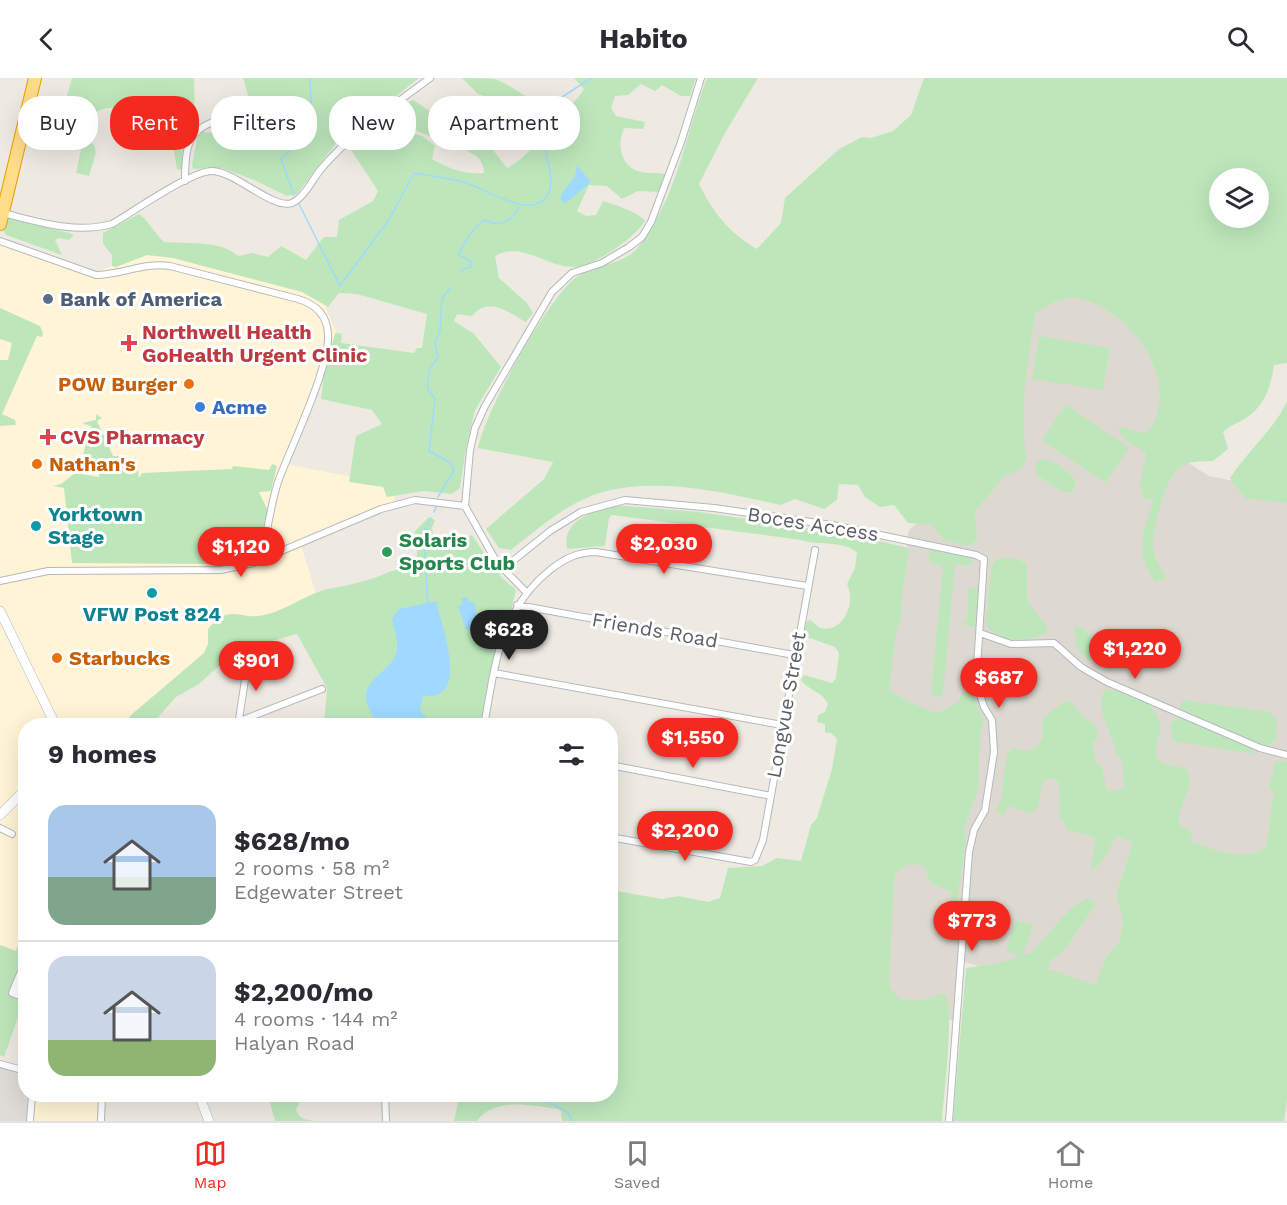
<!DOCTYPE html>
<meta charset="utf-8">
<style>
body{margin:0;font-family:"Work Sans",sans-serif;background:#f2f2f3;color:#2b2b33;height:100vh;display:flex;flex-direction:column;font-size:22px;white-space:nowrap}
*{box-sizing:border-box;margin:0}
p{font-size:20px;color:#7c7c81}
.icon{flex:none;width:33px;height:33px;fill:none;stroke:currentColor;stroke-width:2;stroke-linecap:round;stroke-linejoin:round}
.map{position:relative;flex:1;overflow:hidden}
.side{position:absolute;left:18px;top:640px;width:600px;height:384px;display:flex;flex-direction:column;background:#fff;border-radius:24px;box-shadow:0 6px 24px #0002}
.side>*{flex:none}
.hud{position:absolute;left:18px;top:18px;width:600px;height:54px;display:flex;gap:12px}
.controls{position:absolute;left:1209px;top:90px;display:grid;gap:12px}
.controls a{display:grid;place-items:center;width:60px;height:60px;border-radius:50%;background:#fff;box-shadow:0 6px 24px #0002;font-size:30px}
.price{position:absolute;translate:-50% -51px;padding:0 14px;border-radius:21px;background:#f42920;color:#fff;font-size:20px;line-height:39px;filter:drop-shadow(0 2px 3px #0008)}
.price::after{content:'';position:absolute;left:50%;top:36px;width:18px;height:14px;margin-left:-9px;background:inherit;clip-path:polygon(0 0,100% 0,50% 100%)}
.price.current{background:#222;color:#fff}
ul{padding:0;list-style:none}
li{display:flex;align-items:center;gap:18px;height:150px;padding:0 30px}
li+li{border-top:2px solid #e1e1e2}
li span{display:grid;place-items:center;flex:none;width:168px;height:120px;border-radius:18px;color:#555}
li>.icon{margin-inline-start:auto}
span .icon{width:72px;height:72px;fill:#fffc;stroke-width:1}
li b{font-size:26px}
h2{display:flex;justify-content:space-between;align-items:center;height:72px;padding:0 30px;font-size:26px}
.pill{padding:0 21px;border-radius:24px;background:#fff;box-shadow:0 6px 24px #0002;font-size:21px;line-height:54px}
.pill.current{background:#f42920;color:#fff}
header{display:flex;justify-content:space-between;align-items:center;height:78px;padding:0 30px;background:#fff;font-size:27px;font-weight:700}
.menu{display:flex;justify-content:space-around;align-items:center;height:84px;border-top:2px solid #e1e1e2;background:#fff;font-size:16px;color:#7c7c81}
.menu a{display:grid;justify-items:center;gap:3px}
.menu .current{color:#f42920}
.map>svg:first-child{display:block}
.commercial{fill:#fff4d5}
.industrial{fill:#dedcd6}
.education{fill:#ded9d0}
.green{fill:#bde7bb;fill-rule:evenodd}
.water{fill:#a0d9ff}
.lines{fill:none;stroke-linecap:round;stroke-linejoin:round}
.stream{stroke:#a0d9ff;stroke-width:1.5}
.street-casing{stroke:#b4b8bd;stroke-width:8}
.secondary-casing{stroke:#b5b9bf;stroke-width:10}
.highway-casing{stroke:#ef9b00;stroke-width:14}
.street{stroke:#fff;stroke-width:6}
.secondary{stroke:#fff;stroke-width:9}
.highway{stroke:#ffdc87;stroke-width:12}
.service-dot{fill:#5c6f8a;stroke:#fff;stroke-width:2}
.health-dot{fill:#e0444e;stroke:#fff;stroke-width:2}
.food-dot{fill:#e8710a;stroke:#fff;stroke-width:2}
.shop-dot{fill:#3f7fe0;stroke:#fff;stroke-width:2}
.culture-dot{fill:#0f9aa8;stroke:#fff;stroke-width:2}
.leisure-dot{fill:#2e9e5b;stroke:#fff;stroke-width:2}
.labels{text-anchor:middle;stroke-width:6;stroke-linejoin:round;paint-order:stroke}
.service-label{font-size:20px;font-weight:bold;fill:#4e5e75;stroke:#fff;text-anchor:start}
.health-label{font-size:20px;font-weight:bold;fill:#be3a42;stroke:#fff;text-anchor:start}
.food-label{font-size:20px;font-weight:bold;fill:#c56008;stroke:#fff;text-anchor:start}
.shop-label{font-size:20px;font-weight:bold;fill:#366cbe;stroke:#fff;text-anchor:start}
.culture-label{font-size:20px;font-weight:bold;fill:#0d838f;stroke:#fff;text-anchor:start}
.street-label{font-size:20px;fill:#5a5e63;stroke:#fff}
.leisure-label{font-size:20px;font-weight:bold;fill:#27864d;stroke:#fff;text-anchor:start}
</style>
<header><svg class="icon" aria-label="back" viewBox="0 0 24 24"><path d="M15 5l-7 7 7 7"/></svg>Habito<svg class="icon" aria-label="search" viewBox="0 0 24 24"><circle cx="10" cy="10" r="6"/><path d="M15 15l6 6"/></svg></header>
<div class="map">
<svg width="1287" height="1043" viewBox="0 0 1287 1043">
<rect width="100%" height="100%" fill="#eeeae1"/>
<path class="commercial" d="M0,163L95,195L143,174L176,178L311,214L325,227L336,254L331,277L285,386L390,406L397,427L300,464L322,535L250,556L130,648H26V846L16,873L0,867Z
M32,1017H102L101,1043H30Z"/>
<path class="industrial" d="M0,984L25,993L26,1017H32L30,1043H0Z"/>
<path class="education" d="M1030,187L1179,253L1165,370L1209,398L1287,414V793L1114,926L964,884L958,943L876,936L884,630L909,452L1013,366Z"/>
<path class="green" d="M72,0H194L195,41L182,75V92L177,91L173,67L163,43L134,40C124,28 107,27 95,35L88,64L94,67L96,74L89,98L76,95L82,67L76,64L86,38L83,26L67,18Z
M243,0H419L336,65L297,116L287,118L254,102L222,90L193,91L192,87L197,61L202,54L214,55L221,53C240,75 261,71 271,43L248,17Z
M462,0C472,0 486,0 495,1C525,12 558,54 584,11L574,0H696L690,18H681L662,7L655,13L641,6L628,17L615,18L611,30L616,38L645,44L643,51L624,50C617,66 620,89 641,94C648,96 657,94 665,96L658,114L638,113L622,121L607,108L589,107L577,133L586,138L596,137L603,123C619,128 632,132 645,142C637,159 592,190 572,189C545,188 522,163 495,178L499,200L527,225L533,235L526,244C509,235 489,217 472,238L457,236L454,243L474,256L501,289L475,332L466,369L460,410L452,416L424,413L387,419L383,409L349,404L356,358L382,346L372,332L321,321L324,296L335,255L342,256L341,265L414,275L417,270H422L427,236L357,216L339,215L328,229L302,214L173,180L147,177L116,189L112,188V177L103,166V155L139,136C149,143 154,155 164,164C185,166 222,162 238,178L252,175L268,179L281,168L306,182L324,159H337L339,142L373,123L378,113L351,72L352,64L379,47L422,58L435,68L432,81C447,90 466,97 484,95C484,88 480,79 473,76C446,60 411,57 389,34L413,22L468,58L483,59L507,90C523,81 534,70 543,54L499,23L478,16Z
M707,0H758L725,55L699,106C713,134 729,155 757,171L781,145L785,120L839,71L862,59L871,60L893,53L911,37L924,0H1287V285L1274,287C1271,308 1265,328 1246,340C1237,346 1233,345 1223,354L1228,371L1213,383C1201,383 1186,383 1177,391C1166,401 1151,456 1153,470C1155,481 1160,491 1167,500L1155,504C1133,470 1143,456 1154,422L1144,420L1140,407L1146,375L1126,362L1118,353L1121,349L1146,356C1181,313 1143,250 1101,229C1092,224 1081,219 1070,220C1057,221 1047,228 1036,234C1028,281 1018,334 1027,381L1020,392L1004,398L975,433L977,461L967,468L944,462L932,447L908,445L894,427L880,429L865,419L858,407L839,406L837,422L824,431L795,421L781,427C719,413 633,392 574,426C551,439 531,456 511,472L499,470L486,451L544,401L553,384L478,370C486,332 547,220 578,198C596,186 625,187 639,168C679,116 684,59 707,0ZM1220,100H1258V140H1220Z
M7,140L73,156V158L69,162L58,160L55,162L62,177L6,157L3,152Z
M0,230L40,248L43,255L42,259L37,258L2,336L15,342L16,347L0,348V282H8L12,265L0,261Z
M1039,258L1110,270L1103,312L1032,301Z
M1287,323V425L1245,420L1230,400C1247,374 1276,349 1287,323Z
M1066,327L1129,370L1105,405L1042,362Z
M96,336L102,340L97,343L113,378H119L134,394L138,392L139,400L142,395L232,391L233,388L269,392L272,386L277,388L271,413L259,414L270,437L265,465L257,477L243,483L221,486L72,485L64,410L53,408L61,406L75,395L99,399V390L83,377L91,348L82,345L96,342Z
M1041,381C1052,381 1074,395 1076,406L1072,414H1062L1037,397L1035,387Z
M615,427L699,434L848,456L905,469L909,472L901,525L902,536L895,560L889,611C895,618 929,634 939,635L958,624L965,609L969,608L984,644L980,656L978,712L964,750L966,762L955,836L951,835V814L931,805L924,789C910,783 898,787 894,802L889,903L891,911L900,921L921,923L944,915C956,927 943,1021 942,1043H562L561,1033L557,1031C531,1027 494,1019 477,1043H454L458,1025L455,1017H610L611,812L662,821L679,818L708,824L720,820L728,790L762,788L777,780L801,783L811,747L817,740L832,691L837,661L831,655H825V646L817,644L818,637L825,634L828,626C822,613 809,613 801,602L804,597L832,605L836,600L839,575L835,569L807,559L804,554L807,543L811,542C830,567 860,534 847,506L855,490L857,475C846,462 817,468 801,462L612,437L609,440L605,468L567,471C561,442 595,432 615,427Z
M429,439L435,442L432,450L435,470L440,471L472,457L486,478L497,488L501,499L516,512L483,648H324L327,610L297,556L243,571L231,577L199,606L176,619L150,648H123L131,637L204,575L208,566V551C231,524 239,543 264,537C287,532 306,516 328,511C350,507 368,503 389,494C396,491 410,489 414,484C420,477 416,462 415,453Z
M929,472L972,480V486L967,488L955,486L943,618H933L931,615L943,489L929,483Z
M1002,480H1014L1027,486V522L1047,549L1048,553C1033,566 996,564 986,546L991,491L995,483Z
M969,509L980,513L979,548L976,550L963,546L962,543H967Z
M1074,549H1082L1102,570L1089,583L1077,570Z
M1105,611C1126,614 1162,624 1160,651C1159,661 1155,668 1156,679L1164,686L1185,690C1201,710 1171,728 1181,749L1191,753L1192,764C1213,772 1246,785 1266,769L1274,713L1269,710L1275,684L1287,683V1023L1284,1043H953L966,890L995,886L1020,878L1006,873L1016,842L1033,847L1023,877L1031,875L1071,830L1088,820L1096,826L1062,875L1051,881L1048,891L1096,907L1106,879L1120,863L1123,842L1116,817L1133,765L1116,758L1105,779L1091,795L1095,759L1067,752L1065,744L1060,741L1059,705L1053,700L1043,702L1038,729L1032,736L1008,728L1004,737L996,734L1001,721L1007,675L1014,670L1026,673L1038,668L1043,658L1042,642L1060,626L1070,622L1078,634L1097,649L1098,659L1093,665L1096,685L1102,688L1107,713L1125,710L1121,678H1117C1114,655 1093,634 1105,611Z
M1183,622L1270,634L1277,641L1276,662L1266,669L1262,667L1179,630Z
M1180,639L1251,670L1254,676L1173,663L1170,646Z
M25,846V920L4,979L0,977V867L16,873Z
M268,1017H303L296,1031C299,1042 307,1042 317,1043H275Z"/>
<path class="water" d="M577,87L591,104L566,125L561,123V117L575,98Z
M468,519L469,524L475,525L478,549L466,552L458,528L463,526L461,520Z
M436,523C441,544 462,601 441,615C436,619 429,618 423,618L420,633L429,642L430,648H375C375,636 365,629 366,617C368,597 396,591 397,570C398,561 394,550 392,541L399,531Z"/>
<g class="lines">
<path class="stream" d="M294,117L281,81L304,60L311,30L310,0
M299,126L340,208L390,140L414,95C431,98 448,100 464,104C484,110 539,148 550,111C554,95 541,60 537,43L562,19L591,0
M461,195L463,191L471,189L472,184L459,177C462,166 475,148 484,142C500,149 510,145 519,129
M438,419L454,392L451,385L429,373L435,321L428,311V302L430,290L438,279L435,265L440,253L442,221L450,210
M434,434L436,429
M428,524C425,502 428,477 422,456L431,440
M519,1017C534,1023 568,1025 572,1043"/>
<g class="street-casing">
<path id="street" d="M185,103C185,77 185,54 213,44
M3,135C39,144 75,156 112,146C133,134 192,92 213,93C235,94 274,132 292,125C305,119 312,102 321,91C351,55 393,28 430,0
M0,163L96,197C121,197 144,184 170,188L298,221C315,226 327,237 328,256C330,290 291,368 278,404C270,429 267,455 262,480
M503,491L550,453L581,434L625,422L714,430L832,447L976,477L984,481L976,604L984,629L992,642L994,674L985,732L974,752L969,774L949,1043
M0,503L48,493L221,492L253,485L381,431L415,422L465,428
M526,514L496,483L465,428L470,372L475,350L485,328L552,214L572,195L602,185L629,169L642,159L651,144L681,64L701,0
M517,527L794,577
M980,555L1011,566L1054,565L1081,589L1107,604L1260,670L1287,677
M494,595L782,647
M240,643L322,611
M238,648L249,575
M484,648C495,588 499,533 550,492C564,481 577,474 596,474L807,508
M610,687L771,718
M0,750L12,756
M610,759L751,784L755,782L763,762L815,472
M20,896L24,898L17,917L12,915Z
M0,986L26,993
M373,1017L385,1020
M385,1017L386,1043
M30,1043L32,1017
M101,1043L102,1017"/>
</g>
<g class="secondary-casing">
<path id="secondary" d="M0,533L56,648
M0,737L26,711
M199,1017L209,1043"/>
</g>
<g class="highway-casing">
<path id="highway" d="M0,146L35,0"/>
</g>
<use href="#street" class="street"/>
<use href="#secondary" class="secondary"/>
<use href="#highway" class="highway"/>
</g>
<circle class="service-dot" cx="48" cy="221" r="6"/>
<g class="health-dot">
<path d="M126 256h6v6h6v6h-6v6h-6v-6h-6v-6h6z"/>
<path d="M45 350h6v6h6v6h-6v6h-6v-6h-6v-6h6z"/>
</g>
<g class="food-dot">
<circle cx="189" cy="306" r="6"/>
<circle cx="37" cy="386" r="6"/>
<circle cx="57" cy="580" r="6"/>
</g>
<circle class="shop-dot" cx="200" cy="329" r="6"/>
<g class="culture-dot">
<circle cx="36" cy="448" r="6"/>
<circle cx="152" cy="515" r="6"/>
</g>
<circle class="leisure-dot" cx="387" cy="474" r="6"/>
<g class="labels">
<g class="service-label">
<text x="60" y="228">Bank of America</text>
</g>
<g class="health-label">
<text x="142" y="261">Northwell Health<tspan x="142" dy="23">GoHealth Urgent Clinic</tspan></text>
<text x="60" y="366">CVS Pharmacy</text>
</g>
<g class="food-label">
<text x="177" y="313" text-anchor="end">POW Burger</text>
<text x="49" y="393">Nathan's</text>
<text x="69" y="587">Starbucks</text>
</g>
<g class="shop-label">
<text x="212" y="336">Acme</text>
</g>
<g class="culture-label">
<text x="48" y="443">Yorktown<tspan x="48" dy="23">Stage</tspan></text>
<text x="152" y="543" text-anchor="middle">VFW Post 824</text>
</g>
<g class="street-label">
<text transform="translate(813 446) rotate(9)" y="7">Boces Access</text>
<text transform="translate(655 552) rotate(10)" y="7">Friends Road</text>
<text transform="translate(786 627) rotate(-80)" y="7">Longvue Street</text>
</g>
<g class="leisure-label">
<text x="399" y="469">Solaris<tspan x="399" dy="23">Sports Club</tspan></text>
</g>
</g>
</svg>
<div class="controls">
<a><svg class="icon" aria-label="layers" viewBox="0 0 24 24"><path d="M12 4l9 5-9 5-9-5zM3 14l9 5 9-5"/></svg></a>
</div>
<b class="price" style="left:664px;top:497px">$2,030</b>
<b class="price" style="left:241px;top:500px">$1,120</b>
<b class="price current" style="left:509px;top:583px">$628</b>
<b class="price" style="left:1135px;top:602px">$1,220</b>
<b class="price" style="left:256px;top:614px">$901</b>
<b class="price" style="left:999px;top:631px">$687</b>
<b class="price" style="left:693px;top:691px">$1,550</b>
<b class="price" style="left:685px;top:784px">$2,200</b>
<b class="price" style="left:972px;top:874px">$773</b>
<div class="hud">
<a class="pill">Buy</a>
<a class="pill current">Rent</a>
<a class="pill">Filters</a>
<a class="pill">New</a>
<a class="pill">Apartment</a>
</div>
<section class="side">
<h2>9 homes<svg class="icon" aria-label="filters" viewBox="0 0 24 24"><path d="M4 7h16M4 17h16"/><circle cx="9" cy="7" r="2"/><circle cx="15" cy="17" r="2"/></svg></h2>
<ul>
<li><span style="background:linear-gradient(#a9c7e8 60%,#7fa58c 0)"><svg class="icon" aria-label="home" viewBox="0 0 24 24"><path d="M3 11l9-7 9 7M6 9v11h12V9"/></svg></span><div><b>$628/mo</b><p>2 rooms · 58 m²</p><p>Edgewater Street</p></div></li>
<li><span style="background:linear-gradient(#c9d6e8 70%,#8fb573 0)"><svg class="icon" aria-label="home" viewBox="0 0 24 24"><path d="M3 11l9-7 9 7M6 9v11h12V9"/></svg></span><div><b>$2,200/mo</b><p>4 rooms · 144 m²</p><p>Halyan Road</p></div></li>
</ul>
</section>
</div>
<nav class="menu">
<a class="current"><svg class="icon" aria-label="map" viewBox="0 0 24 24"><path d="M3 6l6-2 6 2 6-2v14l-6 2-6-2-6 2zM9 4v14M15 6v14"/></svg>Map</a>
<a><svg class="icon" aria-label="saved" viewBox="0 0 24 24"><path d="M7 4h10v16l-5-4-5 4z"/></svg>Saved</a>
<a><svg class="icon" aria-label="home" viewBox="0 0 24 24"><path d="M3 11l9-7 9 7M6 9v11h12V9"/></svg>Home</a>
</nav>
